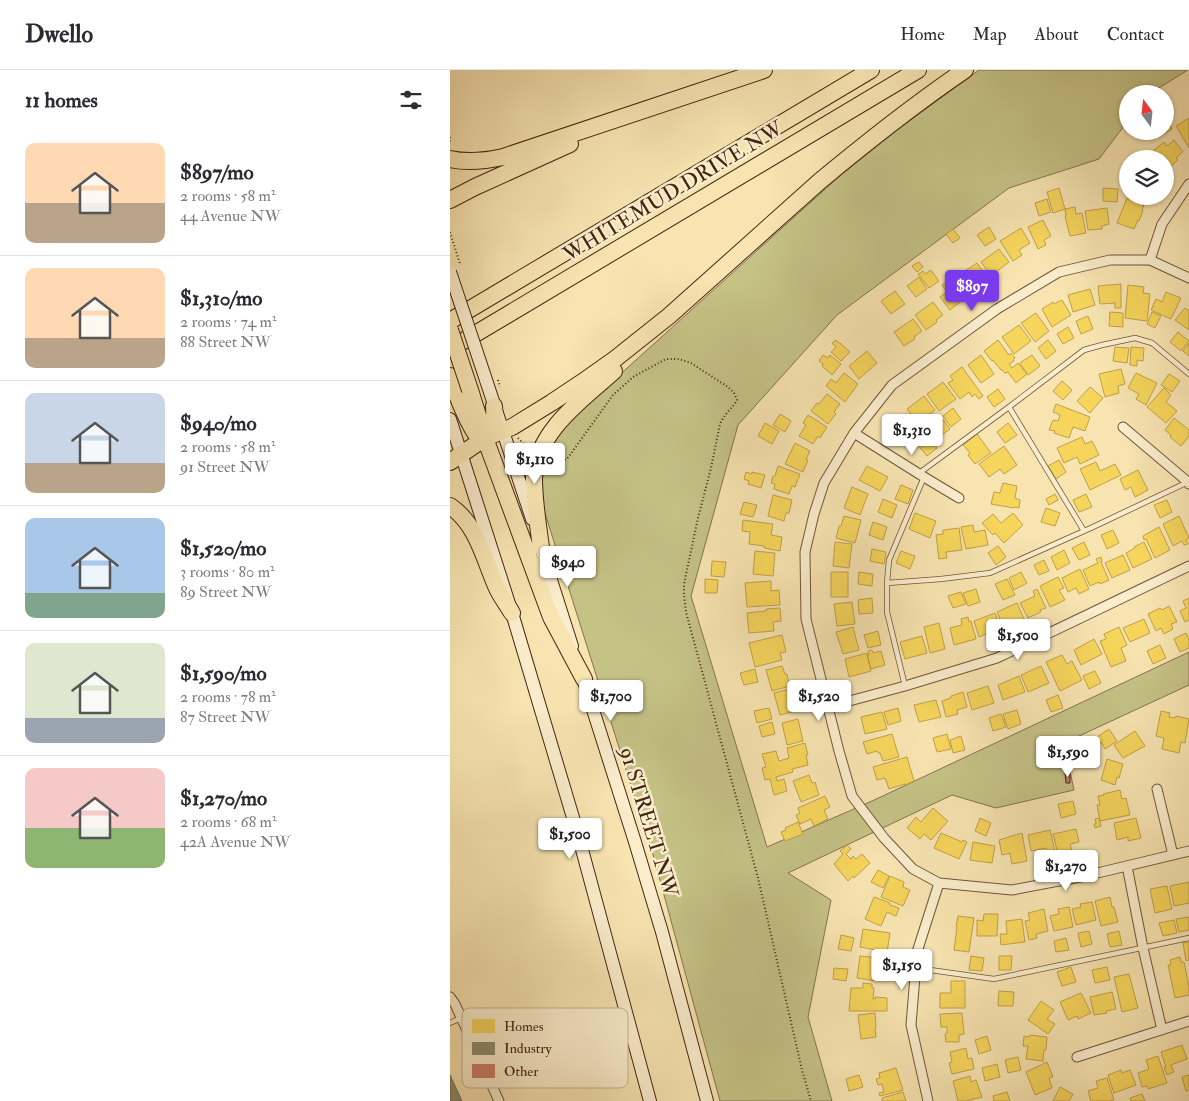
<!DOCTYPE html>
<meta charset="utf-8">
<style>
body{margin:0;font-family:"IM FELL Double Pica",serif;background:#f2f2f3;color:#2b2b33;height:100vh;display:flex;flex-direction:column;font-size:19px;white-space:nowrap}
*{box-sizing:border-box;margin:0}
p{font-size:16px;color:#7c7c81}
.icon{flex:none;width:28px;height:28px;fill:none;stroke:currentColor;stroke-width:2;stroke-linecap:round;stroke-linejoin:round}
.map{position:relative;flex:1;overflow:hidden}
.side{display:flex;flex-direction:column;background:#fff;width:450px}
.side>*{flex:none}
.needle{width:32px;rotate:345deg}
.fabs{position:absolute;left:669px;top:15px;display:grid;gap:10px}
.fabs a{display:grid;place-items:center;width:55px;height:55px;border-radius:50%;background:#fff;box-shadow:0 1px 4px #0004;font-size:25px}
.price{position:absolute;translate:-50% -42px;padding:0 11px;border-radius:5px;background:#fff;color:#222;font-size:16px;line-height:32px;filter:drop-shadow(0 1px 2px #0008)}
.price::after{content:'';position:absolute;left:50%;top:30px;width:15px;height:11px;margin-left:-8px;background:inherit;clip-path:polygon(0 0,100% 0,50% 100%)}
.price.on{background:#7c3aed;color:#fff}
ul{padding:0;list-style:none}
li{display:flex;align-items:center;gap:15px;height:125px;padding:0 25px}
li+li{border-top:1px solid #e1e1e2}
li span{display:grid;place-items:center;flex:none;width:140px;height:100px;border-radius:10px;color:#555}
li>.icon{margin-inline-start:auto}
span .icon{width:60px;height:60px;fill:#fffc;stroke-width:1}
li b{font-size:21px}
h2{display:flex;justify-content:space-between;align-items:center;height:60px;padding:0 25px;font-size:21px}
header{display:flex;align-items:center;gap:30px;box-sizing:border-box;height:70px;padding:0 25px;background:#fff;border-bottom:1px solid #e1e1e2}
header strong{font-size:24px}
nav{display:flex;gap:28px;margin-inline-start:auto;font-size:18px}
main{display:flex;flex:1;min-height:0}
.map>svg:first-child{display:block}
.green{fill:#c5c286;stroke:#84744c}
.homes{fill:#f6d55c;stroke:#c1a046}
.industry{fill:#8c8c6e;stroke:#766d53}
.building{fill:#ca7e6b;stroke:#442513}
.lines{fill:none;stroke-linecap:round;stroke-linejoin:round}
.lane-casing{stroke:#71553a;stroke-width:6}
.street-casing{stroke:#71553a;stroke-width:11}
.secondary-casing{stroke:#442513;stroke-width:14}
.highway-casing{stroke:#442513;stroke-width:18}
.path{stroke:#442513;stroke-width:2;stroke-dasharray:1 2.5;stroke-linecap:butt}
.lane{stroke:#faedcc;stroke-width:4.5}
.street{stroke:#faedcc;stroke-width:9}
.secondary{stroke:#faedcc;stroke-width:12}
.highway{stroke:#f7e4b1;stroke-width:16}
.secondary-bridge-casing{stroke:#442513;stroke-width:14;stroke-linecap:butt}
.highway-bridge-casing{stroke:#442513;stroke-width:18;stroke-linecap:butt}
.path-bridge{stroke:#442513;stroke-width:2;stroke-dasharray:1 2.5;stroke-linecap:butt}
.secondary-bridge{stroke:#faedcc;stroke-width:12}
.highway-bridge{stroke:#f7e4b1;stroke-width:16}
.labels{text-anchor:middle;stroke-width:5;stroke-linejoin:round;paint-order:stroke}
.street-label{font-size:21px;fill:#442513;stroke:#faedcc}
.key{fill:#faedcc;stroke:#c3b194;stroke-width:1}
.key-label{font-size:14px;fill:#442513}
</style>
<header>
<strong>Dwello</strong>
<nav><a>Home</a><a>Map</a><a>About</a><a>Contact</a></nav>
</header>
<main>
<section class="side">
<h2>11 homes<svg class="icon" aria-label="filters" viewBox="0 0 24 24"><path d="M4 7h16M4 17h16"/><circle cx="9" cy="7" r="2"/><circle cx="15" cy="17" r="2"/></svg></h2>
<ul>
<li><span style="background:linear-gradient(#ffd9b3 60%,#b9a48a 0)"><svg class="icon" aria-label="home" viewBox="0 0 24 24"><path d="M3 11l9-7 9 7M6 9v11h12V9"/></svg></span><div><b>$897/mo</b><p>2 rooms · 58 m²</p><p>44 Avenue NW</p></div></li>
<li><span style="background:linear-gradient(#ffd9b3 70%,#b9a48a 0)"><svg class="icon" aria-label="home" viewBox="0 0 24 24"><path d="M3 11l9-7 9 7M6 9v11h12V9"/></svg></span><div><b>$1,310/mo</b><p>2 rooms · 74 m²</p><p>88 Street NW</p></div></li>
<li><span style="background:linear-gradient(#c9d6e8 70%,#b9a48a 0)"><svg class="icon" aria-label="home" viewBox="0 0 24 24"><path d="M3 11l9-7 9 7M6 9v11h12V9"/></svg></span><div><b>$940/mo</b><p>2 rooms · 58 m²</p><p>91 Street NW</p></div></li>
<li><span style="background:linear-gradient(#a9c7e8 75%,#7fa58c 0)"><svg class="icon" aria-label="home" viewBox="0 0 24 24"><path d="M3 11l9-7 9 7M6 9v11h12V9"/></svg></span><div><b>$1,520/mo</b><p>3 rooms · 80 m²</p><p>89 Street NW</p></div></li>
<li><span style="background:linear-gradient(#dfe7d0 75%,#9aa5b1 0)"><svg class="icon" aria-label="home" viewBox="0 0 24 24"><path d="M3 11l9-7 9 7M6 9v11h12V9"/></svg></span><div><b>$1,590/mo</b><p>2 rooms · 78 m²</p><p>87 Street NW</p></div></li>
<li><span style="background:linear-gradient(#f6c9c9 60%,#8fb573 0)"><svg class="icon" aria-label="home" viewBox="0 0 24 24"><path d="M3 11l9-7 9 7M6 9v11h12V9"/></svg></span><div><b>$1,270/mo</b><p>2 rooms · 68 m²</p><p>42A Avenue NW</p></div></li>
</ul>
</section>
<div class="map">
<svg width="739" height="1031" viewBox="0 0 739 1031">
<rect width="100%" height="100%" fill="#f7e4b1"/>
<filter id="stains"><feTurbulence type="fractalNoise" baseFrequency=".004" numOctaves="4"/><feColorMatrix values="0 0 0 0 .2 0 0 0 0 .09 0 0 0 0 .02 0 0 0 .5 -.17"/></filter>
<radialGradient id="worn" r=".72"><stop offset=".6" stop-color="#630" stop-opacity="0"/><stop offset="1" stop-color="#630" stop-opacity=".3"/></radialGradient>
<path class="green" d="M529,0H738L699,24H678L677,52L649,89L559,118L387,245L288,355L241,526L317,777L422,731L739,582V615L614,673L624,720L546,738L502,725L338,803L381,830L358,947L382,1031H270L204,788L93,437L90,422L96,382L114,355L392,104L444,62Z"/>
<path class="homes" d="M715,47L722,59L710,66L707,61H715Z
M739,48V78L726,56Z
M724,70L733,82L726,88L728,90L719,98L715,94V89H711L704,80L714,72L717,76Z
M692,82L700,89H686Z
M609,118L615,139L603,143L597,122Z
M653,118L668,119L667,132L653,131Z
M681,126H696L692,135H694L692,140L693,141L689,151L688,150L684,159L667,153L677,128L680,129Z
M597,129L601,142L589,146L585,133Z
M625,137L626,144L632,143L636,163L620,166L615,146H616L615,139Z
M657,138L659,154L652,156V159L638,160L635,141Z
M593,150L601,166L594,170L596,175L588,179L578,157Z
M539,157L546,169L535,176L527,165Z
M571,158L580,173L569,180L572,185L563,191L550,171Z
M503,159L510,168L503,173L496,164Z
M549,179L559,192L541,206L531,192Z
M469,192L473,197L467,202L462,196Z
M527,193L537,207L531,212L535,217L522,226L506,207Z
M481,200L489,211L479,218L468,204L473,201L475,204Z
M469,207L477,219L466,227L457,216Z
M502,208L516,227L500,240L490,227L497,222L492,215Z
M671,214V238H665V233L650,234L648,216Z
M678,215L694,217L693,223L700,224L697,251L675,248Z
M640,219L645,235L623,242L618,225Z
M445,221L455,234L441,244L431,231Z
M716,222L731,228L721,249L701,240L706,229L712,232Z
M612,230L621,245L602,257L592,239L603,232L604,234Z
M483,232L493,245L486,250L487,252L476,260L465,245Z
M735,238L739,241V260L725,250Z
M660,242L673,243V257L659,256Z
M702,242L711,246L705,258L697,254Z
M586,243L599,261L585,272L571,253Z
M638,246L643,259L631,264L626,251Z
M463,249L472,261L464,267L465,269L454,276L444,262Z
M569,255L581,271L564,284L552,267Z
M618,257L624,268L613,274L607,264Z
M728,262L739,271L731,281L720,272Z
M386,270L389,273H390L400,282L391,291L381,282L386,277L382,273Z
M548,270L559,285L561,283L565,288L563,290L564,291L559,294L562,298L568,293L577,304L566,313L558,302L555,303L552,300H551L543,290L542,291L534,281Z
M598,270L606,281L596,289L588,278Z
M739,273V286L733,281Z
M665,277L679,278L677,293L663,291Z
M681,277L694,278L693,291L687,290V296L680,295Z
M417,281L427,293L409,309L399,296Z
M373,285L378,288L380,285L391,294L382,305L372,296L373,294L369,291Z
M531,285L544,304L531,313L518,295Z
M582,285L590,296L578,305L570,293Z
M512,297L533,326L529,329L525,324L522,327L519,322L510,329L498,313L503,310L500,306Z
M671,299L675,314L668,316L669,323L655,327L649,304Z
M394,303L408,314L395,332L376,316L381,309L386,313Z
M686,303L707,313L696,335L686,329L689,324L678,318Z
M719,304L730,311L722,322L711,315Z
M612,311L622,320L613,330L603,321Z
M493,312L506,329L489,341L477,324Z
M640,317L653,328L640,343L627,331Z
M714,318L721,325L716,332L727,341L716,353L697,337Z
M548,319L555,329L544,337L537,327Z
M377,324L390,334L384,342L386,344L378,354L361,341L367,333L369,334Z
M474,326L485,340L468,353L457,339Z
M606,334L640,347L635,361L623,357L619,368L604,363L605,361L599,360L603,350L608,351L610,345L603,342Z
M503,338L511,349L501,357L493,346Z
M330,344L341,351L335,362L323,355Z
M358,345L377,357L370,368L368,366L363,374L349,366L356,355L353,353Z
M448,347L470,360L468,363L471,365L467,372L465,370L462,374L440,362Z
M491,347L500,359L489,367L481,355Z
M724,348L739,360V366L731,376L720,367L721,365L715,360Z
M315,353L329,361L322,374L308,366Z
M558,353L567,365L555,373L547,362Z
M527,364L541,383L525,394L518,385L520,383L513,375Z
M478,367L487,378L477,386L468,375Z
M632,367L635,374L642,371L649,385L630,394L627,387L614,393L607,378Z
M345,373L360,381L356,389L358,390L353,402L335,394Z
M554,376L567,395L554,404L550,399L539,407L529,394Z
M609,390L616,402L606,409L598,396Z
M646,392L650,401L665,394L671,405L640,420L630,399Z
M328,396L350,404L345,417L342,416L339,424L324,419L325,414L321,413L323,406H325Z
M417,396L438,407L430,421L409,410Z
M688,400L698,420L685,427L681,417L675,420L670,409Z
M296,402L302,404V402L315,405L311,418L298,414L299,411L294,409Z
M553,413L567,416L565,428L570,430L569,438L564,437V438L541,434L544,422L550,423Z
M451,415L463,420L458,434L445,429Z
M402,417L418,424L410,445L394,438Z
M605,424L608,430L599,435L596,429Z
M636,424L642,437L629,442L623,430Z
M323,425L342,430L339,443H336L334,451L318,446Z
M433,429L447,435L442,448L428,442Z
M717,430L722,442L710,448L704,435Z
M294,432L307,435L303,447L290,444Z
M596,438L610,443L605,456L591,452Z
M465,443L486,451L480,468L459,459Z
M563,443L573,455L554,473L545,463L543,465L532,453L543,444L551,453Z
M394,446L411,450L405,473L386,468L389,456H391Z
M729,446L739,468L736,470L738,474L734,475L732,471L723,476L713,454Z
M293,450L323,454L321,465L332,467L330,481L314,478V476L299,474L300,462L292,461Z
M423,452L437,457L433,470L419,465Z
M523,455L524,462L535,460L538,475L516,479L511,457Z
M709,457L720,480L705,488L696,469L694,470L693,466Z
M509,458L512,480L496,482L497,488L489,489L486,465L493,464V460Z
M663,460L669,473L657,479L651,465Z
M385,472L402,474L399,498L383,496Z
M634,472L640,485L629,490L622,478Z
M694,472L702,489L683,498L676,483L685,478L684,477Z
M548,476L556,487L546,495L538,483Z
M422,479L436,482L434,494L420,491Z
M614,480L620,493L607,500L601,487Z
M305,481L325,483L323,506L303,504Z
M451,481L465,486L460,499L446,493Z
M673,485L680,500L662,508L655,493Z
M651,487L652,492H651L659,510L650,514L649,512L640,516L633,500L648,493L646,489Z
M594,490L599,501L589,505L584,495Z
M262,491L276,492L274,507L261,506Z
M630,499L639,519L629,524L626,518L618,522L612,508Z
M381,502H398V527H381Z
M409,502L423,504L422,516L408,514Z
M571,502L577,513L564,520L559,508Z
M608,507L614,518L609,520L615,530L600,537L590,516Z
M255,509L268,510L267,523H255Z
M557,509L565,525L553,530L545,514Z
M321,511V521L329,520L330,535L297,537L295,513Z
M526,519L530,532L518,536L513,523Z
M587,519L596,538L590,540L591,542L578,548L570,533L585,526L583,521Z
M511,522L516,534L503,538L498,526Z
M422,528L423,543L409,544L408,530Z
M739,528V550L735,552L730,541L736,538L733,531Z
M402,532L405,554L387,556L384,534Z
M567,533L574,549L554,558L547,542Z
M719,536L727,552L721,554L723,559L714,564L711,558L706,561L698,544L710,538L712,540Z
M330,538L331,551L323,552L324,561L299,563L297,543L316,541V539Z
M545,543L550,558L529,567L524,551Z
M518,547L519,552L521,551L526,569L504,575L500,558L512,555L511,549Z
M694,549L700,563L680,572L673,558Z
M489,553L495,579L480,583L474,557Z
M403,557L409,580L393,584L386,562Z
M669,557L677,575L671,578L676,591L661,597L650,571L656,569L654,564Z
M428,561L431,575L418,578L414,565Z
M736,563L739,570V578L730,582L724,569Z
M332,565L336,582L330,583L332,590L305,597L299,573Z
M472,566L477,583L455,589L450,572Z
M644,569L652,584L631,595L624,580Z
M710,575L716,588L703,594L697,581Z
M422,580L423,583L431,581L435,595L421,599L417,585H419L418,581Z
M417,583L421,601L399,607L395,589Z
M612,585L617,594L622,591L632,610L610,621L596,592Z
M332,596L335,604H337V605L340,616L322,621L316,600Z
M591,596L599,613L578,622L571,605Z
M305,599L308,612L294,615L290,603Z
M645,601L651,613L639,619L633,606Z
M569,606L575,622L553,630L548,615Z
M538,616L544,633L522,640L517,623Z
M340,619L345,641L330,645L324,623Z
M513,622L517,637L507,640L508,644L496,647L492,631L501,628V626Z
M608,625L613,638L601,642L596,630Z
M486,630L491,647L469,652L464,635Z
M319,638L322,649L307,653L304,641Z
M448,638L451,651L438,655L434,642Z
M567,640L571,654L558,659L553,644Z
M711,641L720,643L719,647L725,648L726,646L739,649L735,673L731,672L729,683L712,679L714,668L706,666Z
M432,642L437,659L415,664L411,647Z
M551,644L556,657L543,661L539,648Z
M348,649L353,671L337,675L332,653Z
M322,652L325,664L312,667L309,656Z
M659,659L667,671L655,679L651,672L648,674L645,670L648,668L647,667Z
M685,661L695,676L673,688L664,675Z
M442,664L449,687L433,691L430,683H428L427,681L417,684L413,672Z
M497,664L501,679L487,682L483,668Z
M511,666L515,680L503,683L500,670Z
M355,673L358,685H356L358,695L342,699L343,702L326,707L327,711L334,709L337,721L324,725L320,709L315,710L312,698L316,697L312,684L326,681L329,691L339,688L337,678Z
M457,687L464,711L455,715V714L439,719L435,708L427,710L423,697Z
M657,689L673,694L669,708L667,707L665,715L651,710Z
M359,705L362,713L365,712L369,725L351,732L343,711Z
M670,720L672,729L676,728L680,745L650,751L647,735H650L648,726L654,725L653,724Z
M375,726L380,737L374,740L378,749L364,756L361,749L350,754L346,745L350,743L348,738Z
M623,731L626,744L611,748L608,734Z
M483,738L498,751L481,770L474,764L470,769L457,758L466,747L471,752Z
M530,748L541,753L536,766L525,761Z
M649,748L651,756L645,758L644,754H646L645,749Z
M686,748L691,768L678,771V767L667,770L664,753Z
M348,752L353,764L335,771L331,762L336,760L335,758Z
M626,759L629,772L620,774L622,781L608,784L603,764Z
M600,760L606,786L598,788L596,778L581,781L578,765Z
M491,763L512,772L513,770L517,772L509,789L484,778Z
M572,763L577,791L562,794L560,783L552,785L549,770Z
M523,772L545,776L542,793L520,790Z
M397,775L401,779L396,784L401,789L403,786L406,789L412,784L420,793L404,808L403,806L398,811L384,794L393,784L390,781Z
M428,800L439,806L433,818L421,812Z
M440,806L454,812L453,817L460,820L453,836L431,827Z
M739,812V833L724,836L720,816Z
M717,816L722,839L705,843L700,819Z
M424,827L440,833V835L449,838L446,846L437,842L431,856L415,849Z
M660,827L662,837H664L668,852L651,856L645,831Z
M642,832L646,850L626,855L622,839L631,837L630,834Z
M619,837L623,857L604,861L600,846L609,844L608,839Z
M594,839L598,861L586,864L587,868L579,870L575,851L580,850L578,843Z
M534,844H548L547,866H527V850L533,851Z
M508,846L524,848L519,882L504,880L507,857H506Z
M739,847V860L729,862L726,849Z
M572,849L575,872L551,875L550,864H557L556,851Z
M724,850L727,863L713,866L709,853Z
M413,859L440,863L437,882L410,877Z
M639,861L642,874L631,877L628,863Z
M669,861L672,875L660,877L657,864Z
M391,865L404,868L401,881L388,879Z
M616,868L619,880L606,882L604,871Z
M739,872V890L736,891L733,873Z
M410,886L429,888L425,911L407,908Z
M521,886L534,888L532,901L519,900Z
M549,886H562L561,900H549Z
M730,887L731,892H734L739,917V925L725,928L718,895H721L720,890Z
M621,897L626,912L612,916L607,902Z
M657,897L660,910L645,913L642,900Z
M384,898L398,899L396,911L383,909Z
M679,904L688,938L672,942L664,907Z
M501,911H515V938H490V923H501Z
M413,913L422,914V918H424L423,929H425V927L437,928V941H399L401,918H413Z
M549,921L564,922L563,936H548Z
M662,922L666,939L656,941L657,943L644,945L640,927Z
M631,923L641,943L628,949L627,946L618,950L610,932Z
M591,931L604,940L597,949L605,954L598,964L578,950Z
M425,943L426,957L425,958L426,967L411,969L408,945Z
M512,943L514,964L509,965V972H496L495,964L497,963V957H491L490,944Z
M580,965L597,967L596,980H594L593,991L576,989L578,976H573L574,966L579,967Z
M537,966L541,980L529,984L525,970Z
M732,975L737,989L721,995L724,1002L717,1005L714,997H716L711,982Z
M516,978L518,989L522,988L524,999L502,1004L499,993L502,992L500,982Z
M708,986L717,1013L698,1019L697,1016L692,1017L688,1003L699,999L696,990Z
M568,987L571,1000L558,1003L555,990Z
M597,992L603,1007L599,1008L602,1018L585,1025L576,1002Z
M547,994L550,1007L535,1011L532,998Z
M446,998L453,1020L430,1026L429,1023L434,1022L432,1014L428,1015L426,1009L430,1008L429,1003Z
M671,1000L672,1003L680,1000L686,1015L664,1023L658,1005Z
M409,1005L413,1017L399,1021L396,1009Z
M739,1005V1020L736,1021L732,1007Z
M520,1006L521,1012L526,1010L532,1027L516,1031H508L503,1011Z
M657,1008L664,1030L659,1031H641L638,1021L648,1018L646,1011Z
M610,1017L623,1024L619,1031H603Z
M453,1022L456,1031H432V1028Z
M557,1022L560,1031H544L543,1026Z
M692,1024L695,1031H681L680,1028Z"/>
<path class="industry" d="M0,1005L12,1031H0Z"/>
<path class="building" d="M615,703H620V713H616Z"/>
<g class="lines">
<g class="lane-casing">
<path id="lane" d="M559,337L634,280L652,275L685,268L702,273L739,304
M468,404L559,337L634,461
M437,513L439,490L474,407
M455,616L437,542V513L491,509L540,503L643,457L738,412
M466,898L544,909L739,868
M0,953L11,948"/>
</g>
<g class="street-casing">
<path id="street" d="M739,114L712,154L700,190H660L609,202L547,239L442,315L404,363L374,413L364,444L355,482L356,549L389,681L402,726L434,768L463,799L489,813L562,820L635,806L739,781
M700,190L739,208
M673,357L738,412L739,414
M404,363L474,407L509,428
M377,637L455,616L547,588L739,496
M707,719L723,785
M677,796L693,878L712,960
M0,927L5,934L49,1031
M627,987L739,951
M478,1031L461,955L467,882L489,813"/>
</g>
<g class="secondary-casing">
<path id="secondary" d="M36,310L82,449
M0,349L62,543L127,761L200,1031
M88,469L122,576
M131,602L185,772L212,862L257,1031"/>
</g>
<g class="highway-casing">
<path id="highway" d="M0,89C18,93 35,91 53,87L314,0
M0,130L25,117L120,74
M0,251L421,0
M0,279L468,0
M0,306C7,326 15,348 27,366L31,367
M20,320L35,368L101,547L134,609
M35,368C44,355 45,352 44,336
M0,392L35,368L62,357L101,333L131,313L165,289L219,246L370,111C417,72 465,34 515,0
M0,436C27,454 34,489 46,516C50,526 57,534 62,543
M91,477C88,455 84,431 84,409C86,361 132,330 164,301"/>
</g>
<path class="path" d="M0,67V73
M0,162L10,194
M68,368L77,377
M101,389L106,391L117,389L163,325L183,307L216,289H229L241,293L278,317L284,323L287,330C282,339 274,344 270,354L261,398L248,448L234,514V525L236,542L308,808L352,1000L361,1031"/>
<use href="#lane" class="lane"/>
<use href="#street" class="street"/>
<use href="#secondary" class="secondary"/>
<use href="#highway" class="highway"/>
<g class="secondary-bridge-casing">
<path id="secondary-bridge" d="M0,202L36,310"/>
</g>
<g class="highway-bridge-casing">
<path id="highway-bridge" d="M0,260L20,320"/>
</g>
<path class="path-bridge" d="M48,310L50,317"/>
<use href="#secondary-bridge" class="secondary-bridge"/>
<use href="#highway-bridge" class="highway-bridge"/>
</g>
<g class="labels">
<g class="street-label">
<text transform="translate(223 121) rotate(-31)" y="7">WHITEMUD DRIVE NW</text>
<text transform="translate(199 752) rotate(73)" y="7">91 STREET NW</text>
</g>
</g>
<rect x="12" y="938" width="166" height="80" rx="8" class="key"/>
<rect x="22" y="949" width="23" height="14" fill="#f6d55c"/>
<rect x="22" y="972" width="23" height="13" fill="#8c8c6e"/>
<rect x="22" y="994" width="23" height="14" fill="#ca7e6b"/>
<g class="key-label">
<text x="54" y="961">Homes</text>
<text x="54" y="983">Industry</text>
<text x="54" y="1006">Other</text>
</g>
<rect width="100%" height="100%" filter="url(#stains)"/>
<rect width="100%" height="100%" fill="url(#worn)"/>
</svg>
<div class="fabs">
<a><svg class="needle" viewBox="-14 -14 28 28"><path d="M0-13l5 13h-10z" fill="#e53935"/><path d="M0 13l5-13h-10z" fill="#7c7c81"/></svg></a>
<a><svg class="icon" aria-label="layers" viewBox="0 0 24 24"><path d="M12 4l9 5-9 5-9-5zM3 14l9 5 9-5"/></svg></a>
</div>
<b class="price on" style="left:522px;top:242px">$897</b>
<b class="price" style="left:462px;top:386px">$1,310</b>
<b class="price" style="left:85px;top:415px">$1,110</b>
<b class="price" style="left:118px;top:518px">$940</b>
<b class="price" style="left:568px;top:591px">$1,500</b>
<b class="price" style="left:161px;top:652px">$1,700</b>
<b class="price" style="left:369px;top:652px">$1,520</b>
<b class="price" style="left:618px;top:708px">$1,590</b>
<b class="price" style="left:120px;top:790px">$1,500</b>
<b class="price" style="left:616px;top:822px">$1,270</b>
<b class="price" style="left:452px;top:921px">$1,150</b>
</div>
</main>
